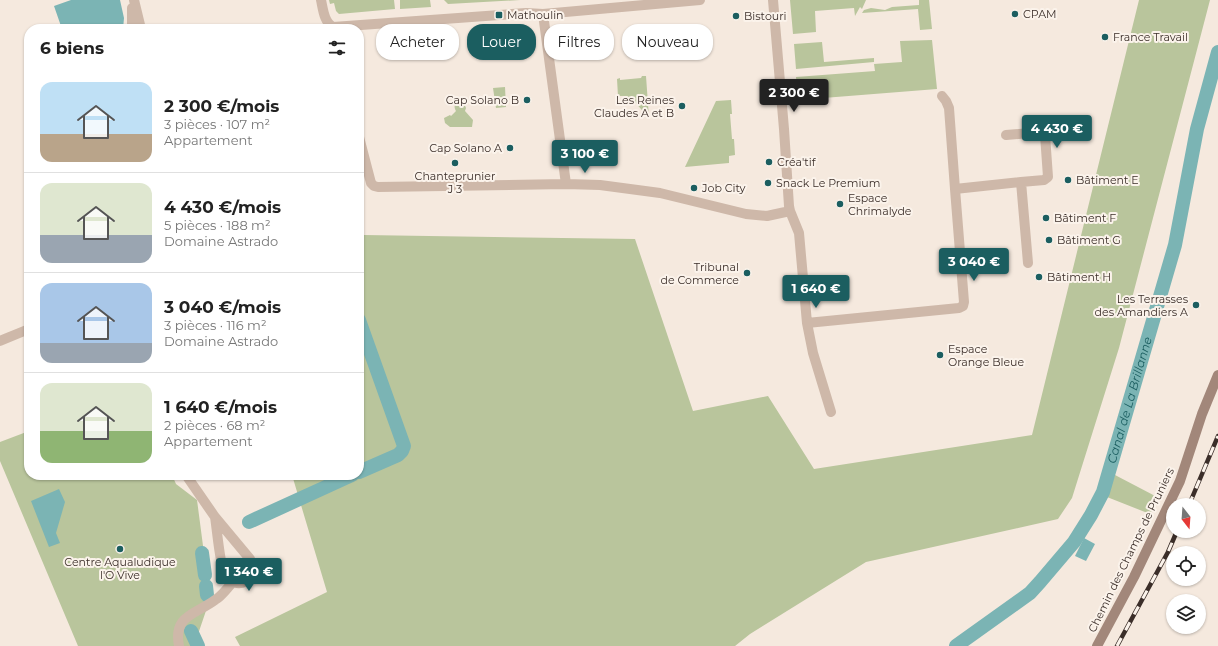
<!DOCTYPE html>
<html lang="fr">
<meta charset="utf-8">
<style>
body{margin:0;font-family:Montserrat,sans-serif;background:#f6f6f6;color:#222;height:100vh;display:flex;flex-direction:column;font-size:15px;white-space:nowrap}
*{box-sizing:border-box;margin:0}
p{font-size:13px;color:#767676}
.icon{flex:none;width:22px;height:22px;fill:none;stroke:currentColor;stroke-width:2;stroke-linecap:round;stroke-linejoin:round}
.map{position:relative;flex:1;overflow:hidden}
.sheet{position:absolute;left:24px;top:24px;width:340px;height:456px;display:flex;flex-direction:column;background:#fff;border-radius:16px;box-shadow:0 1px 3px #0004}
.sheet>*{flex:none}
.top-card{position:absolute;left:376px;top:24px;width:380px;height:36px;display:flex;gap:8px}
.needle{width:26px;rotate:163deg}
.buttons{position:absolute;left:1166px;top:498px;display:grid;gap:8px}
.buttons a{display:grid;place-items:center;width:40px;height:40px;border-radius:50%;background:#fff;box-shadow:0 1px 3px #0004;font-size:20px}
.price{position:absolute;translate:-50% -34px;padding:0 9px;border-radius:4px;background:#1b5e60;color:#fff;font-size:13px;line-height:26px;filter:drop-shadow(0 1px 2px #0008)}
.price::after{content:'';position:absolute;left:50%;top:24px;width:12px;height:9px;margin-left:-6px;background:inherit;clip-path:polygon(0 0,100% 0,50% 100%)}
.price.active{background:#222;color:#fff}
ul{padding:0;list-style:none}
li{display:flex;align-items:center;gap:12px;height:100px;padding:0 16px}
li+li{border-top:1px solid #e0e0e0}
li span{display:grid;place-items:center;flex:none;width:112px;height:80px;border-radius:12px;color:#555}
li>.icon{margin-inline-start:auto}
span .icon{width:48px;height:48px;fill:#fffc;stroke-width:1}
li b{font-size:17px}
h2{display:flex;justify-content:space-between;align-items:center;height:48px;padding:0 16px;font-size:17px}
.pill{padding:0 14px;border-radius:16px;background:#fff;box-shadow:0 1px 3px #0004;font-size:14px;line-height:36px}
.pill.active{background:#1b5e60;color:#fff}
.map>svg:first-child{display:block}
.green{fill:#b9c59c}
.water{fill:#7bb4b4}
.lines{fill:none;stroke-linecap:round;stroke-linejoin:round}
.canal{stroke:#7bb4b4;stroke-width:14}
.street{stroke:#ceb8a9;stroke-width:10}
.secondary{stroke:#a2877a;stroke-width:10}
.rail-casing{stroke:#3b2e29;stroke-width:4.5}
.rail{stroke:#fbf3eb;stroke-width:3;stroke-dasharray:9;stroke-linecap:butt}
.poi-dot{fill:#1b5e60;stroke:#fbf3eb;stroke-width:1.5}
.labels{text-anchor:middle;stroke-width:4;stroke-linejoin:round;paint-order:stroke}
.poi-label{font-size:11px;fill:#3b2e29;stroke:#fbf3eb;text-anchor:start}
.street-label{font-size:11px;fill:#3b2e29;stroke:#fbf3eb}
.water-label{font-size:12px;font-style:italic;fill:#1b5e60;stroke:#fbf3eb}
</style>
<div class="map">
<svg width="1218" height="646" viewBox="0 0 1218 646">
<rect width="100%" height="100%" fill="#f5e9de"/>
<path class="green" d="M329,0H394L395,9L339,14L336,11L334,3L330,4Z
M400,0H430L431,7L400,9Z
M444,0H520L448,4Z
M790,0H866L862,9L860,7L855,16L854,8L815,11L816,32L793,34Z
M919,0H929L932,29L920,30L918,9L862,13L864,10L871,8L885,10L892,7L919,5Z
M1139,0H1210L1119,348L1072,498L1058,519L866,562L750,634L735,646H240L235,637L327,592L292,475H359V235H364L635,239L693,411L768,396L814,469L1032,435Z
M932,40L937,89L798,100L796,77L875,71L874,64L902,62L900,41Z
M822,42L824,62L874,58V62L796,69L794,44Z
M642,76H646L649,118L633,100L627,96H618L617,79L620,78V80L641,78Z
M505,87L506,107L496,108L493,88Z
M460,100L464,103L466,108L465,111L473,120L472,127H450L445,123L444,118L450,115L451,116L456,111C454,108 454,104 457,101Z
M731,100L732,114H730L732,139H734L735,155L729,156V163L685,167L716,101Z
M29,431V475H172L176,484L197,500L210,599L194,646H78L0,461V442Z
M1115,475L1159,498L1150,514L1107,497Z"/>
<path class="water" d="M71,0H120L124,18L123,29H62L54,6Z
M59,489L65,502L56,533L60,543L49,547L31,501Z
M1084,538L1095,544L1086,561L1075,556Z"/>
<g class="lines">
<g class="canal">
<path d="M359,320L404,446L402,451L398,455L359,472"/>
<path d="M249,522L352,475"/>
<path d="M202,553L205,575"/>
<path d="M206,586L207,595"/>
<path d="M191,631L198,646"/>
<path id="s1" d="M956,646L1030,593L1040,582L1074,542L1091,515L1103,492L1175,245L1197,129L1218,52"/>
</g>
<path class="street" d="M134,0L141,29
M321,0C323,9 324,22 333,27L526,13L543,14L700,0
M773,0L784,129L789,206L790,211L799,233L807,323L813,353L831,412
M132,8V29
M543,14L566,184
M942,96L946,101L949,108L955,189
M1006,135L1042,132L1045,135L1048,177L1044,180L1021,182
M359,137L371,183L374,186L378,187L566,184L600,185L660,193L746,214L767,216L790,211
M807,323L959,308L963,306L964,302L955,189L1021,182L1028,263
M0,341L29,329
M186,475L215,517L250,559C260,581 236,592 225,575C220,567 217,529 215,517
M179,646C173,615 195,615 215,600C222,596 227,588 233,582"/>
<path class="secondary" d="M1097,646L1134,577L1180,481L1202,414L1218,375"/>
<g class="rail-casing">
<path id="rail" d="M1189,505L1218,436
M1117,646L1168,552L1177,531"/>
</g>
<use href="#rail" class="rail"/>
</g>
<g class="poi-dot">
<circle cx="1015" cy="14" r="4"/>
<rect x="495" y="11" width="8" height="8" rx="2"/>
<circle cx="736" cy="16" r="4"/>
<circle cx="1105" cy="37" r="4"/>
<circle cx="527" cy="100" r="4"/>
<circle cx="682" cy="106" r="4"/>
<circle cx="510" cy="148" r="4"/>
<circle cx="769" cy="162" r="4"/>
<circle cx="455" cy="163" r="4"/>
<circle cx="1068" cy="180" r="4"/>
<circle cx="768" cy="183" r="4"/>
<circle cx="694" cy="188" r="4"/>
<circle cx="840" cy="204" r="4"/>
<circle cx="1046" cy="218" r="4"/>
<circle cx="1049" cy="240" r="4"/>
<circle cx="747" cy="273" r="4"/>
<circle cx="1039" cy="277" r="4"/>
<circle cx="1196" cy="305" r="4"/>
<circle cx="940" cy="355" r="4"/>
<circle cx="120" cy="549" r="4"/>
</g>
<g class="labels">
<g class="poi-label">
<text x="1023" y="18">CPAM</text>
<text x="507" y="19">Mathoulin</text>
<text x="744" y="20">Bistouri</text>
<text x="1113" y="41">France Travail</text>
<text x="519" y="104" text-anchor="end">Cap Solano B</text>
<text x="674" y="104" text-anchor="end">Les Reines<tspan x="674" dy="13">Claudes A et B</tspan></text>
<text x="502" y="152" text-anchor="end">Cap Solano A</text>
<text x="777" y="166">Créa'tif</text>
<text x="455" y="180" text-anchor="middle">Chanteprunier<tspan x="455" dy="13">J 3</tspan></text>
<text x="1076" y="184">Bâtiment E</text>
<text x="776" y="187">Snack Le Premium</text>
<text x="702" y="192">Job City</text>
<text x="848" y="202">Espace<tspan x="848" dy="13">Chrimalyde</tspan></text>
<text x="1054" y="222">Bâtiment F</text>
<text x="1057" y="244">Bâtiment G</text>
<text x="739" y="271" text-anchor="end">Tribunal<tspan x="739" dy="13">de Commerce</tspan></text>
<text x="1047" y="281">Bâtiment H</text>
<text x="1188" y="303" text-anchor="end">Les Terrasses<tspan x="1188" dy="13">des Amandiers A</tspan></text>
<text x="948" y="353">Espace<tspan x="948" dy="13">Orange Bleue</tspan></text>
<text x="120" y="566" text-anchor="middle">Centre Aqualudique<tspan x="120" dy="13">l'O Vive</tspan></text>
</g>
<g class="street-label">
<text transform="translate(1131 550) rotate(-64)" y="4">Chemin des Champs de Pruniers</text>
</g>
<g class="water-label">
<text dy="4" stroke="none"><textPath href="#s1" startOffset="312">Canal de La Brillanne</textPath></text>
</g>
</g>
</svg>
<div class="buttons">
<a><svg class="needle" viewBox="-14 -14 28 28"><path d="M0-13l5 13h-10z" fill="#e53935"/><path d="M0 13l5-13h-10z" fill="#767676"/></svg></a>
<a><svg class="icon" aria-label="locate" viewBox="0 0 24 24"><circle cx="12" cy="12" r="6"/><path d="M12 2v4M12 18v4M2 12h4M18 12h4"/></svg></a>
<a><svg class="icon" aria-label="layers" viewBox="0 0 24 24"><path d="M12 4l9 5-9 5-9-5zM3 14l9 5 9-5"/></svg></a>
</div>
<b class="price active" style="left:794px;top:113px">2 300 €</b>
<b class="price" style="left:1057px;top:149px">4 430 €</b>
<b class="price" style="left:585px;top:174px">3 100 €</b>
<b class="price" style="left:974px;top:282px">3 040 €</b>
<b class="price" style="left:816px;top:309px">1 640 €</b>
<b class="price" style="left:249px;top:592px">1 340 €</b>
<div class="top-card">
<a class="pill">Acheter</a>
<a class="pill active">Louer</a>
<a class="pill">Filtres</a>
<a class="pill">Nouveau</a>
</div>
<section class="sheet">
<h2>6 biens<svg class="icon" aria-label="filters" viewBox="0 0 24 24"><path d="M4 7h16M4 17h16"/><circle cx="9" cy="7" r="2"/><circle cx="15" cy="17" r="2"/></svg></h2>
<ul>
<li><span style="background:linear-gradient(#bfe0f5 65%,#b9a48a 0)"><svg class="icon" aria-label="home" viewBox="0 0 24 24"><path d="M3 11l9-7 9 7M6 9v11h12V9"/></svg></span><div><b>2 300 €/mois</b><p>3 pièces · 107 m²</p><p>Appartement</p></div></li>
<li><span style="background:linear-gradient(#dfe7d0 65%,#9aa5b1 0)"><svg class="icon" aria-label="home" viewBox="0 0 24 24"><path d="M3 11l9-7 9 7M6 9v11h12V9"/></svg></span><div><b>4 430 €/mois</b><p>5 pièces · 188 m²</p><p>Domaine Astrado</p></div></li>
<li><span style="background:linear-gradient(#a9c7e8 75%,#9aa5b1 0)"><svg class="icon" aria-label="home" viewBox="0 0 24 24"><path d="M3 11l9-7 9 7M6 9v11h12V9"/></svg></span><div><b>3 040 €/mois</b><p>3 pièces · 116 m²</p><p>Domaine Astrado</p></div></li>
<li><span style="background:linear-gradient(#dfe7d0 60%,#8fb573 0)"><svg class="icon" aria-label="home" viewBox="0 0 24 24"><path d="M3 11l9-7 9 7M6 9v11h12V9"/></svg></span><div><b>1 640 €/mois</b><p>2 pièces · 68 m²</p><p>Appartement</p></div></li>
</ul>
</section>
</div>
